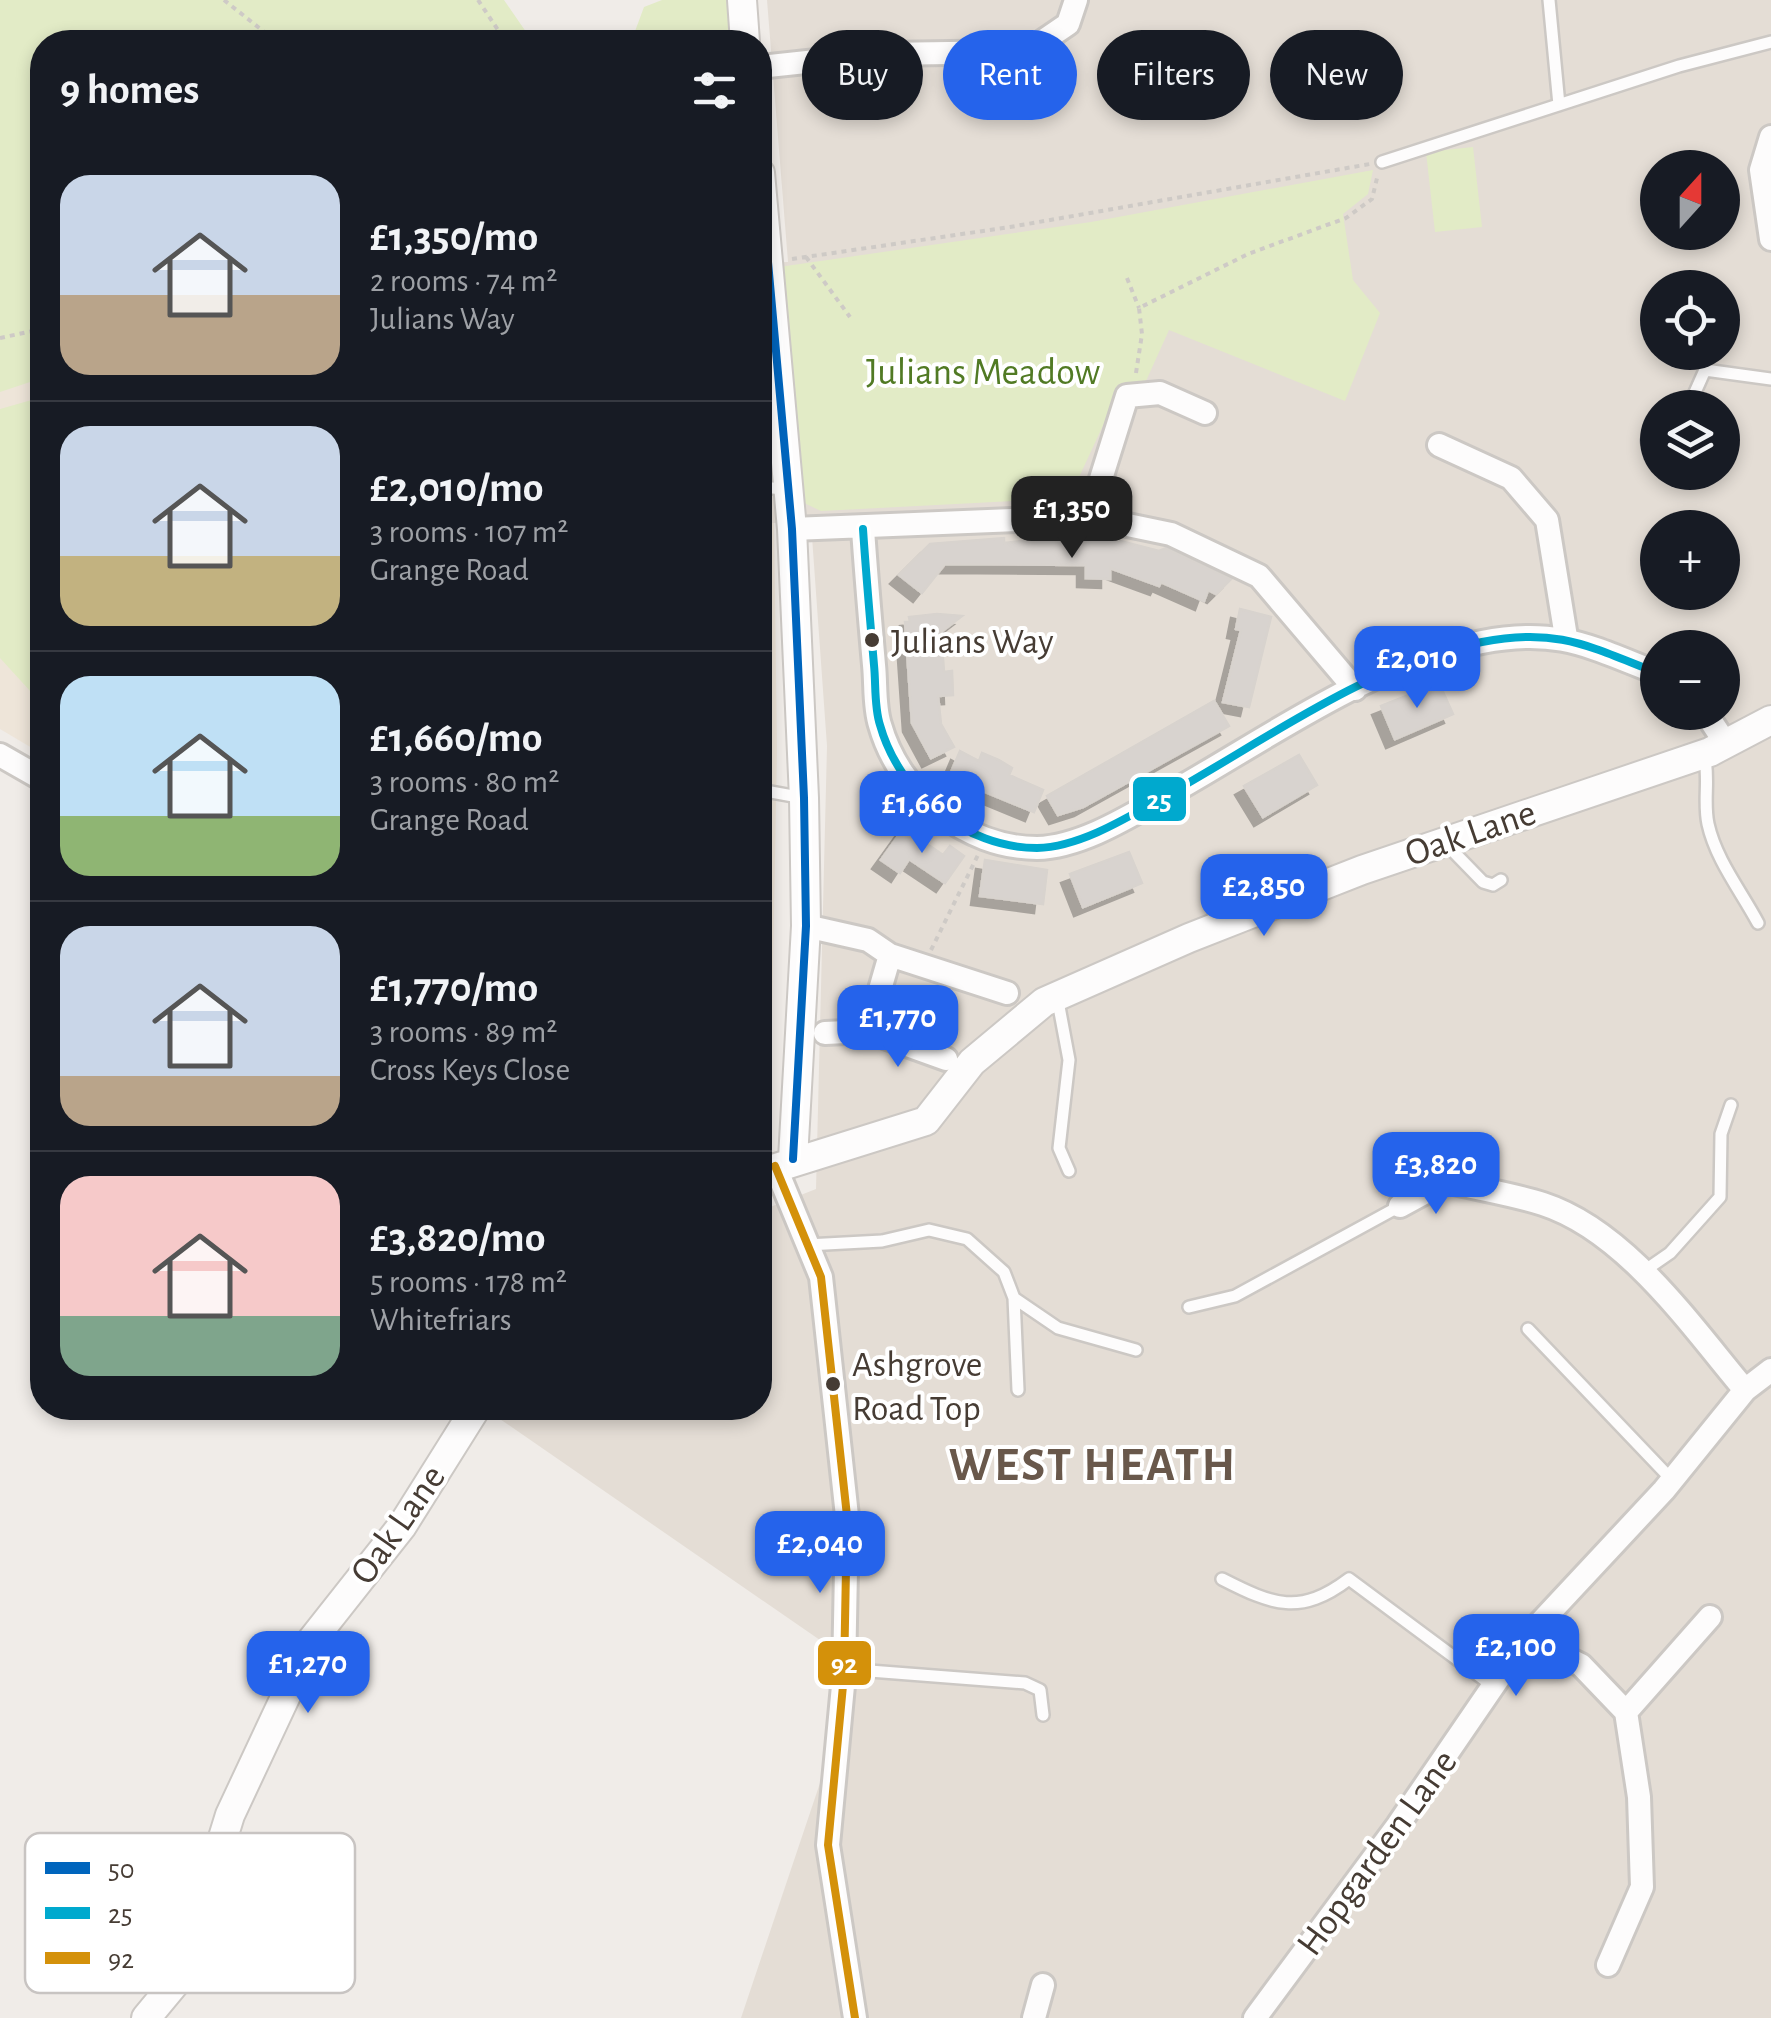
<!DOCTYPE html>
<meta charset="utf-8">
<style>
body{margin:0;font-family:"Alegreya Sans",sans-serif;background:#242831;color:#f1f3f6;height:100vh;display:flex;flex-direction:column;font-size:38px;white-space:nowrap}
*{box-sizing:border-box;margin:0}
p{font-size:32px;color:#9ea1a6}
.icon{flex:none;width:55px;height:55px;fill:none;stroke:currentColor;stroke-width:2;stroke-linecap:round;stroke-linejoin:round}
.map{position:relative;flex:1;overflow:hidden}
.sheet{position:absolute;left:30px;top:30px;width:742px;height:1390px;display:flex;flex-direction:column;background:#171b24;border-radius:40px;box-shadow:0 5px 15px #0003}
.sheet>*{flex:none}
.top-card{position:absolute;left:802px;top:30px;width:818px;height:90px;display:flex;gap:20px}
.needle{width:65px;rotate:21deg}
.controls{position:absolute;left:1640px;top:150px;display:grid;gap:20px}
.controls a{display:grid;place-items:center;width:100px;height:100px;border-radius:50%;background:#171b24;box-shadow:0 5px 15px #0003;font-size:50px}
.price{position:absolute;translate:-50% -85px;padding:0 22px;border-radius:20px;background:#2563eb;color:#fff;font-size:32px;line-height:65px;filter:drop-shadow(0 2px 5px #0008)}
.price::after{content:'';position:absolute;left:50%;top:60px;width:30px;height:22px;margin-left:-15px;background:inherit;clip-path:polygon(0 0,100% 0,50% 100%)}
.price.active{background:#222;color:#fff}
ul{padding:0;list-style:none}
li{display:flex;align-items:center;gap:30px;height:250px;padding:0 30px}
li+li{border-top:2px solid #363941}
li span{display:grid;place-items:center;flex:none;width:280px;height:200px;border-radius:30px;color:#555}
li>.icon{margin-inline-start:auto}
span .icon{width:120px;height:120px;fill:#fffc;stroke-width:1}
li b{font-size:42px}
h2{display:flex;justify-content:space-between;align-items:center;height:120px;padding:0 30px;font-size:42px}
.tag{padding:0 35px;border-radius:45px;background:#171b24;box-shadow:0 5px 15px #0003;font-size:35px;line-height:90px}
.tag.active{background:#2563eb;color:#fff}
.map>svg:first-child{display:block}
.residential{fill:#e4ddd5;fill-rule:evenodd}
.education{fill:#eee5d9}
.green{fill:#e2ebc6}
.building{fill:#d8d3cf;stroke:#d8d3ce;stroke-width:2.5;filter:url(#shadow)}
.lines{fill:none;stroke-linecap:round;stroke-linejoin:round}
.service-casing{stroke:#ccc8c4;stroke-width:16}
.minor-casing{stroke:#ccc8c4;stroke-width:28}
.tertiary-casing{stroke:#ccc8c4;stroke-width:32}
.path{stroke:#cecac6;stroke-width:4;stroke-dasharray:5 5;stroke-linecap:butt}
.service{stroke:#fdfcfc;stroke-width:11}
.minor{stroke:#fdfcfc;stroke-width:22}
.tertiary{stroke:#fdfcfc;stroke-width:28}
.bus-1-casing{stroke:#fff;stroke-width:15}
.bus-2-casing{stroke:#fff;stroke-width:15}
.bus-3-casing{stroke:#fff;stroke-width:15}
.bus-1{stroke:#0065bd;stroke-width:8}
.bus-2{stroke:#00a9ce;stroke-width:8}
.bus-3{stroke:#d4910a;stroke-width:8}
.bus-dot{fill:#463c34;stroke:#fff;stroke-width:4}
.labels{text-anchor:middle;stroke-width:8;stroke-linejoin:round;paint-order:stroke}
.bus-label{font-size:36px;fill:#463c34;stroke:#fff;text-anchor:start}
.park-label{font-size:38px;fill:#517a24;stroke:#fff}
.street-label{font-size:38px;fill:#463c34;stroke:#fff}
.district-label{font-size:48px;font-weight:bold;letter-spacing:2.5px;fill:#69584b;stroke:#fff}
.key{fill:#fff;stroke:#c8c4c2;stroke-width:2.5}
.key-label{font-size:28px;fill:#463c34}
.line-badge{stroke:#fff;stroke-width:4}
.badge-label{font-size:28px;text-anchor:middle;font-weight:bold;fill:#fff}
</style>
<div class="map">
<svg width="1771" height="2018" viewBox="0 0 1771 2018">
<defs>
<filter id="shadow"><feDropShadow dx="-9" dy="9" stdDeviation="0" flood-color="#0004"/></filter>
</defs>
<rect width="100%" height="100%" fill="#f0ece8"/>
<path class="residential" d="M767,0H1771V2018H741L859,1667L484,1408H760V1211L816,1189L827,746L811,523H760V263L788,262ZM1658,168H1722V232H1658ZM1658,288H1722V352H1658ZM1658,408H1722V472H1658ZM1658,528H1722V592H1658ZM1658,648H1722V712H1658Z"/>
<path class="education" d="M42,343V754L0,729V351Z
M760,523H774L777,750L770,1131L760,1136Z"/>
<path class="green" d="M0,0H504L533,42H42V378L0,392Z
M662,0H727L733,42H631L644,7Z
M1473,147L1482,227L1435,232L1426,152Z
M1373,170L1368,194L1343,214L1353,280L1380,313L1345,401L1169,330L1146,381L1112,406L1074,488L1054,499L821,511L802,502L779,267L1091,222Z
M42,397V704L0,658V409Z"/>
<path class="building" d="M1093,534L1159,551L1166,548L1231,579L1216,594L1208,590L1204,601L1161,582L1159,586L1110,568V579L1086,578V565L945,564L922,593L899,575L930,544L1004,538V543Z
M1240,609L1271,617L1249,707L1223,702L1241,630L1236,629Z
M937,614L962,616L941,632L944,672L952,671L953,695L938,696L941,724L954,747L931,758L912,723L905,622H910L909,617Z
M1439,683L1453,714L1395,739L1381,706Z
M1214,701L1229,726L1083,807L1058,815L1047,796Z
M960,751L979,761L982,753L999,760L1012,768L1009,775L1043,790L1034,812L949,777Z
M1299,755L1317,785L1263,817L1244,786Z
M904,828L943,855L950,846L964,856L945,883L909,859L900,873L881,860Z
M1129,852L1142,883L1083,907L1070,874Z
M985,860L1047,870L1043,904L980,896Z"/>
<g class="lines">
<g class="service-casing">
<path id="service" d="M1549,0L1559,105
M1382,162L1679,66L1771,42
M1705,370L1771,379
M1688,408L1705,370V352
M1647,441L1658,439
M760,487L786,489
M1704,754C1710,778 1703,801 1708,824C1716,860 1741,891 1758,923
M760,790L804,798
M1446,844L1483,882L1493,885L1501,880
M1057,996L1069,1060L1059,1148L1069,1171
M807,1245L882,1241L929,1230L967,1239L1004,1272L1014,1298L1018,1390
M1644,1271L1670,1253L1720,1197L1721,1134L1731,1105
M1014,1298L1058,1328L1136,1350
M1189,1307L1235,1296L1400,1206
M1528,1329L1672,1480
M1222,1579C1273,1605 1300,1616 1349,1579L1493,1686
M844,1669L1025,1683L1040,1690L1043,1715"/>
</g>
<g class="minor-casing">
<path id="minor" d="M760,67L881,54L1027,52L1068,24L1076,0
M1771,137L1761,170L1771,239
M1439,445L1511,478L1547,520L1566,637
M1089,517L1127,396L1160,393L1205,413
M792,529L1089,517L1171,534L1259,576L1355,689
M863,529C866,574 870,619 874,665C876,684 874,707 880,725C899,793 965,848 1037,848C1084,847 1136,812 1176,790C1273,735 1372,663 1482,642C1558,627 1590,647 1658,673
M1705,712L1726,744
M0,755L42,779
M806,926L868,940L890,955L1007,993
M868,1031L946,1059
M825,1033L868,1031L890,955
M1442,1151L1446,1181C1478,1189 1512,1194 1543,1204C1626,1231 1691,1326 1745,1390
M775,1166L821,1277L847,1516L844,1675L828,1845L855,2018
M1400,1206L1446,1181
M1526,1638L1581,1665L1626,1712L1639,1797L1642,1887L1608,1965
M1626,1712L1710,1617
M1034,2018L1043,1985
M1255,2018L1398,1825L1526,1638L1664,1490L1745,1390L1771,1370"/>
</g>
<g class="tertiary-casing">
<path id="tertiary" d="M742,0L745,42
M760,173L792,529L804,798L806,926L793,1159
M760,1173L926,1121L972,1062L1044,1002L1189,938L1362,870L1710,752L1771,720
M146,2018L180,1977L230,1815L312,1640L402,1526L476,1408"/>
</g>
<path class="path" d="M224,0L277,42
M478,0L506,42
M806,257L850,317
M792,259L1010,227L1370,164
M1127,278L1139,308
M0,338L42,329
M1136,373L1142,334L1139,308L1248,254L1346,218L1372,199L1378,174
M931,950L978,855"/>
<use href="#service" class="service"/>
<use href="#minor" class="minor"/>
<use href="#tertiary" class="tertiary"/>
<g class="bus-1-casing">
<path id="bus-1" d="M760,173L792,529L804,798L806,926L793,1159"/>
</g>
<g class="bus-2-casing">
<path id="bus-2" d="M863,529C866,574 870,619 874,665C876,684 874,707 880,725C899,793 965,848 1037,848C1084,847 1136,812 1176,790C1273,735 1372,663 1482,642C1558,627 1590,647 1658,673"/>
</g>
<g class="bus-3-casing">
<path id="bus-3" d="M775,1166L821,1277L847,1516L844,1675L828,1845L855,2018"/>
</g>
<use href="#bus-1" class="bus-1"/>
<use href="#bus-2" class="bus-2"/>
<use href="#bus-3" class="bus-3"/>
</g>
<g class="bus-dot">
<circle cx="872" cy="640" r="9"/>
<circle cx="833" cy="1384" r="9"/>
</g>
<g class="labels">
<g class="bus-label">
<text x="891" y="653">Julians Way</text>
<text x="852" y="1376">Ashgrove<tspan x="852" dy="44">Road Top</tspan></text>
</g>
<g class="park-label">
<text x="983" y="384">Julians Meadow</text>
</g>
<g class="street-label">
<text transform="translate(1470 832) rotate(-19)" y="13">Oak Lane</text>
<text transform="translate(397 1524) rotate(-55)" y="13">Oak Lane</text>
<text transform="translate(1376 1852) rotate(-54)" y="13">Hopgarden Lane</text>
</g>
<g class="district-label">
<text x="1093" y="1480">WEST HEATH</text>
</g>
</g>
<rect x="25" y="1833" width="330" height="160" rx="15" class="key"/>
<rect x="45" y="1862" width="45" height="12" fill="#0065bd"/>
<rect x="45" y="1907" width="45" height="12" fill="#00a9ce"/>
<rect x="45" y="1952" width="45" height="12" fill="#d4910a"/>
<g class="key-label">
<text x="108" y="1878">50</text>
<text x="108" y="1923">25</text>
<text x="108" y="1968">92</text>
</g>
<g class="line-badge">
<rect x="1131" y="775" width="57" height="48" rx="10" fill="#00a9ce"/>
<rect x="816" y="1639" width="57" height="48" rx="10" fill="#d4910a"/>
</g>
<g class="badge-label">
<text x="1159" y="809">25</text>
<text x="844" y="1673">92</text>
</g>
</svg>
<div class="controls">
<a><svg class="needle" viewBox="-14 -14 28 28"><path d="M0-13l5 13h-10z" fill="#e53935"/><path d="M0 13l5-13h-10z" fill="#9ea1a6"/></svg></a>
<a><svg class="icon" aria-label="locate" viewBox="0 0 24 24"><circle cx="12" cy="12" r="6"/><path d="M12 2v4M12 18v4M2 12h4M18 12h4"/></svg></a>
<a><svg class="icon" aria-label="layers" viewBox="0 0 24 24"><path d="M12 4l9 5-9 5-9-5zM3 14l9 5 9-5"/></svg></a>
<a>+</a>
<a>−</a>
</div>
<b class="price active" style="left:1072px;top:561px">£1,350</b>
<b class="price" style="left:1417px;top:711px">£2,010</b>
<b class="price" style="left:922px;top:856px">£1,660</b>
<b class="price" style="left:1264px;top:939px">£2,850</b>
<b class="price" style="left:898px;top:1070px">£1,770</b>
<b class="price" style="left:1436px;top:1217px">£3,820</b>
<b class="price" style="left:820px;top:1596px">£2,040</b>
<b class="price" style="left:1516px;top:1699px">£2,100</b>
<b class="price" style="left:308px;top:1716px">£1,270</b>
<div class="top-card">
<a class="tag">Buy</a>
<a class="tag active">Rent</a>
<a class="tag">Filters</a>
<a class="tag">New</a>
</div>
<section class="sheet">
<h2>9 homes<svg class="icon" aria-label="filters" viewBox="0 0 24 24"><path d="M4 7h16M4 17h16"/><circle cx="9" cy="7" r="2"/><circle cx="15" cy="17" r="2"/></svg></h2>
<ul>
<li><span style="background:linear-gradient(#c9d6e8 60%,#b9a48a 0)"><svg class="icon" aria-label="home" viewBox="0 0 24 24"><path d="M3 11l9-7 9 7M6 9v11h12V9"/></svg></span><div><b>£1,350/mo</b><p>2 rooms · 74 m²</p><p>Julians Way</p></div></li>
<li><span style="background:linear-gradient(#c9d6e8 65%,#c2b280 0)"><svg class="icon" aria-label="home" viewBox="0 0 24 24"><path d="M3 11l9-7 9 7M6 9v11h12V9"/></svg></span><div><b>£2,010/mo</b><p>3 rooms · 107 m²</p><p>Grange Road</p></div></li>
<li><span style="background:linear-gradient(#bfe0f5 70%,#8fb573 0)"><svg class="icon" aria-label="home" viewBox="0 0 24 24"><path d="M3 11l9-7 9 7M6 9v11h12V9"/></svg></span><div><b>£1,660/mo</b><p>3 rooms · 80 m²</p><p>Grange Road</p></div></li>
<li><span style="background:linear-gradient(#c9d6e8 75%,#b9a48a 0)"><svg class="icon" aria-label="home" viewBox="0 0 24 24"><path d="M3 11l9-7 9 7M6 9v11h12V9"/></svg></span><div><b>£1,770/mo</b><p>3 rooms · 89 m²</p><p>Cross Keys Close</p></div></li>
<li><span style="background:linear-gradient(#f6c9c9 70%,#7fa58c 0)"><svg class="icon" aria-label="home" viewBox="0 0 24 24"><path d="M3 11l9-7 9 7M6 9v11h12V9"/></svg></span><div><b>£3,820/mo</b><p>5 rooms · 178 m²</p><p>Whitefriars</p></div></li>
</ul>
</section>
</div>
